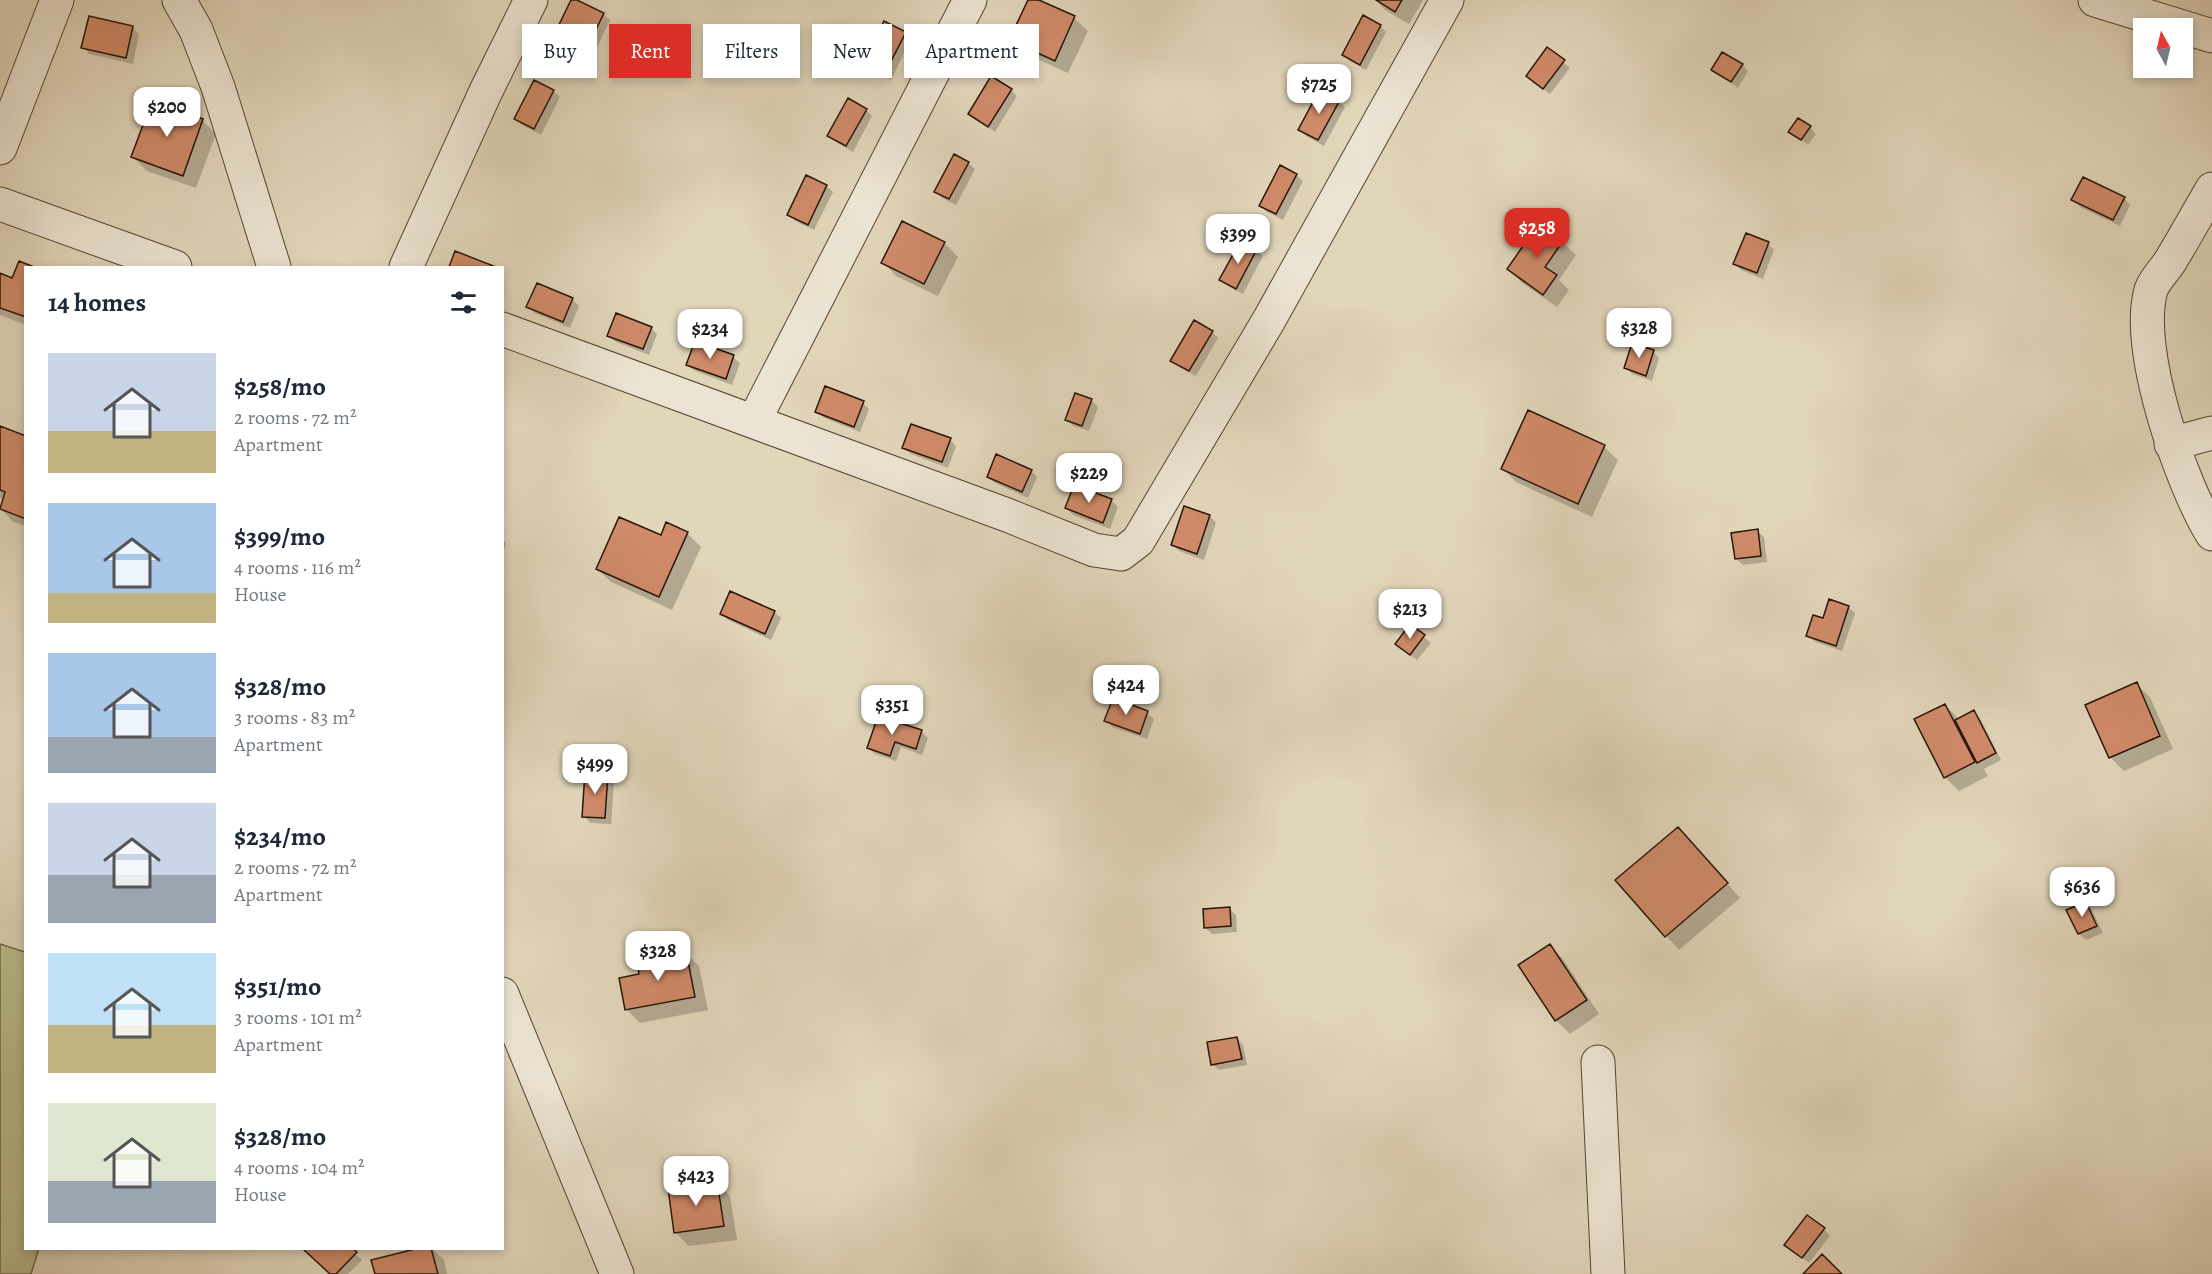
<!DOCTYPE html>
<meta charset="utf-8">
<style>
body{margin:0;font-family:Alegreya,serif;background:#f2f2f3;color:#1f2937;height:100vh;display:flex;flex-direction:column;font-size:22px;white-space:nowrap}
*{box-sizing:border-box;margin:0}
p{font-size:20px;color:#747a83}
.icon{flex:none;width:33px;height:33px;fill:none;stroke:currentColor;stroke-width:2;stroke-linecap:round;stroke-linejoin:round}
.map{position:relative;flex:1;overflow:hidden}
.side{position:absolute;left:24px;top:266px;width:480px;height:984px;display:flex;flex-direction:column;background:#fff;border-radius:0px;box-shadow:0 3px 9px #0003}
.side>*{flex:none}
.top-card{position:absolute;left:522px;top:24px;width:570px;height:54px;display:flex;gap:12px}
.needle{width:39px;rotate:352deg}
.fabs{position:absolute;left:2133px;top:18px;display:grid;gap:12px}
.fabs a{display:grid;place-items:center;width:60px;height:60px;border-radius:0px;background:#fff;box-shadow:0 3px 9px #0003;font-size:30px}
.price{position:absolute;translate:-50% -51px;padding:0 14px;border-radius:12px;background:#fff;color:#222;font-size:20px;line-height:39px;filter:drop-shadow(0 2px 3px #0008)}
.price::after{content:'';position:absolute;left:50%;top:36px;width:18px;height:14px;margin-left:-9px;background:inherit;clip-path:polygon(0 0,100% 0,50% 100%)}
.price.on{background:#d93025;color:#fff}
ul{padding:0;list-style:none}
li{display:flex;align-items:center;gap:18px;height:150px;padding:0 24px}
li span{display:grid;place-items:center;flex:none;width:168px;height:120px;border-radius:0px;color:#555}
li>.icon{margin-inline-start:auto}
span .icon{width:72px;height:72px;fill:#fffc;stroke-width:1}
li b{font-size:26px}
h2{display:flex;justify-content:space-between;align-items:center;height:72px;padding:0 24px;font-size:26px}
.pill{padding:0 21px;border-radius:0px;background:#fff;box-shadow:0 3px 9px #0003;font-size:21px;line-height:54px}
.pill.on{background:#d93025;color:#fff}
.map>svg:first-child{display:block}
.green{fill:#b9bb8b;stroke:#706848;stroke-width:1.5}
.shadow{fill:#0003}
.building{fill:#cf8a69;stroke:#271505;stroke-width:1.5}
.lines{fill:none;stroke-linecap:round;stroke-linejoin:round}
.minor-casing{stroke:#564532;stroke-width:35}
.minor{stroke:#ece4d2;stroke-width:33}
</style>
<div class="map">
<svg width="2212" height="1274" viewBox="0 0 2212 1274">
<rect width="100%" height="100%" fill="#e1d5ba"/>
<filter id="stains"><feTurbulence type="fractalNoise" baseFrequency=".00333" numOctaves="4"/><feColorMatrix values="0 0 0 0 .2 0 0 0 0 .09 0 0 0 0 .02 0 0 0 .5 -.17"/></filter>
<radialGradient id="worn" r=".72"><stop offset=".6" stop-color="#630" stop-opacity="0"/><stop offset="1" stop-color="#630" stop-opacity=".3"/></radialGradient>
<path class="green" d="M0,944L25,952L26,1248H39L31,1274H0Z"/>
<path class="shadow" d="M573,0L603,14L610,20L591,60L560,46L554,39Z
M1029,0H1036L1074,18L1088,31L1068,73L1024,53L1011,40Z
M1376,0H1423L1409,24L1385,10Z
M90,17L133,28L139,34L133,64L89,54L83,47Z
M1380,26L1386,32L1366,70L1350,61L1344,54Z
M905,33L911,39L891,80L870,70L864,64Z
M1548,49L1570,68L1550,94L1534,82Z
M1742,65L1748,71L1738,88L1713,69Z
M1011,90L1017,96L995,132L970,114Z
M553,91L560,97L541,135L522,125L515,119Z
M1339,101L1345,107L1324,146L1306,136L1300,130Z
M866,110L872,116L853,152L836,142L829,136Z
M202,120L216,134L196,188L147,171L133,157Z
M1810,127L1816,134L1808,145L1790,132Z
M968,163L975,169L956,205L942,198L936,191Z
M1296,175L1303,181L1283,220L1267,212L1261,205Z
M826,186L833,192L814,230L795,221L789,215Z
M2124,198L2130,205L2120,226L2080,207L2073,200Z
M903,223L944,243L958,257L938,296L896,276L883,262Z
M1539,226L1562,242L1576,255L1559,280L1569,290L1557,307L1522,283L1509,269Z
M1768,244L1774,250L1763,279L1741,270L1735,264Z
M1256,250L1263,256L1243,294L1228,286L1221,280Z
M20,263L29,267H26V325L0,315V275L13,280Z
M538,284L572,299L579,306L570,328L535,313L528,306Z
M651,328L657,334L649,355L616,342L609,336Z
M1212,332L1218,338L1196,376L1179,367L1172,360Z
M1653,351L1659,358L1652,381L1632,374L1626,368Z
M733,357L740,363L732,385L695,371L688,365Z
M1091,400L1098,407L1089,431L1073,426L1067,419Z
M863,403L869,409L860,432L824,418L817,412Z
M1529,412L1604,447L1618,460L1592,517L1516,482L1503,469Z
M0,428L26,437V526L13,522L0,508L3,499L0,498Z
M950,440L956,446L948,468L911,454L904,448Z
M1031,471L1037,477L1028,498L995,483L988,477Z
M1111,500L1118,507L1110,529L1073,515L1067,508Z
M1185,508L1210,516L1216,523L1204,560L1179,551L1172,544Z
M1757,531L1764,537L1767,562L1743,565L1736,559Z
M687,533L701,547L672,610L611,582L597,569L661,537Z
M502,539L506,543L502,558Z
M1848,607L1855,613L1842,651L1815,642L1808,635L1823,620Z
M774,612L781,618L771,640L728,620L722,614Z
M1410,626L1431,643L1417,660L1403,650Z
M2136,684L2150,697L2173,749L2124,771L2110,757L2087,705Z
M1113,700L1147,713L1154,719L1147,739L1112,727L1106,720Z
M1945,705L1959,719L1973,712L1980,718L2001,760L1984,769L1988,776L1959,791L1945,777L1916,720Z
M921,731L928,738L922,755L901,747L896,761L875,754L868,748Z
M607,775L614,782L611,824L590,823L584,816Z
M1691,842L1740,898L1679,950L1617,880Z
M2086,903L2092,910L2103,933L2086,940L2079,934L2068,911Z
M1229,909L1236,915L1237,932L1212,934L1205,927Z
M1550,946L1563,959L1599,1014L1570,1034L1556,1020Z
M686,953L699,966L708,1010L640,1023L626,1009L641,975Z
M1237,1039L1243,1045L1247,1065L1219,1070L1212,1064Z
M717,1182L730,1196L737,1240L689,1246L676,1233Z
M1824,1229L1830,1236L1809,1263L1793,1251Z
M304,1248H350L362,1260L348,1274H332Z
M425,1248H431L444,1260L447,1274H376Z"/>
<path class="building" d="M571,0H577L604,13L584,54L552,39Z
M1028,0H1039L1075,16L1055,61L1009,40Z
M1376,0H1402L1395,12Z
M1363,15L1381,25L1360,65L1342,55Z
M89,16L133,26L126,58L81,48Z
M884,21L906,32L884,75L862,64Z
M1547,47L1565,60L1543,89L1526,76Z
M1722,52L1743,64L1731,82L1711,70Z
M991,76L1012,89L988,127L968,114Z
M534,80L554,90L534,129L514,119Z
M1320,89L1340,100L1318,140L1298,130Z
M848,98L867,109L846,146L827,136Z
M152,101L203,119L183,176L131,157Z
M1798,118L1811,126L1801,140L1788,132Z
M954,154L969,162L949,199L934,192Z
M1280,165L1297,174L1276,214L1259,206Z
M806,175L827,185L808,225L787,215Z
M2083,177L2125,197L2113,220L2071,200Z
M902,221L945,242L924,284L881,263Z
M1539,223L1563,241L1545,267L1557,275L1543,295L1507,269Z
M1746,233L1769,242L1757,273L1733,264Z
M1241,240L1257,249L1236,289L1219,280Z
M455,251L496,267H449Z
M19,261L34,267H26V317L0,308V273L12,278Z
M537,283L573,298L563,322L526,307Z
M616,313L652,327L643,349L607,336Z
M1194,320L1213,331L1189,371L1170,361Z
M695,341L734,355L726,379L686,365Z
M1632,343L1654,350L1646,376L1624,368Z
M825,386L864,401L854,427L815,412Z
M1075,393L1092,399L1082,426L1065,420Z
M1528,410L1605,445L1578,504L1501,469Z
M911,424L951,438L942,462L902,448Z
M0,426L26,436V519L0,509L5,492L0,490Z
M996,454L1032,470L1022,492L987,477Z
M1074,485L1112,499L1103,523L1065,508Z
M1184,506L1210,515L1197,554L1171,545Z
M619,517L661,535L666,522L688,532L659,597L596,569Z
M1758,529L1761,556L1735,559L1731,533Z
M730,591L775,611L765,634L720,614Z
M1829,599L1849,606L1836,646L1806,636L1813,615L1823,618Z
M1410,624L1425,635L1410,655L1395,644Z
M2137,682L2160,736L2109,758L2085,705Z
M1113,698L1148,711L1140,734L1104,721Z
M1945,704L1975,762L1944,778L1914,719Z
M1974,710L1996,753L1977,763L1955,720Z
M878,716L922,730L916,749L895,742L890,756L867,748Z
M585,772L608,774L605,818L582,817Z
M1678,827L1728,883L1665,937L1615,880Z
M2086,902L2097,926L2078,934L2066,910Z
M1230,907L1231,926L1204,928L1203,909Z
M1550,944L1587,1000L1555,1021L1518,965Z
M686,951L695,997L625,1010L619,978L639,974L637,961Z
M1237,1037L1242,1059L1211,1065L1207,1042Z
M717,1181L724,1226L674,1233L668,1188Z
M1807,1215L1825,1228L1802,1258L1784,1245Z
M302,1248H352L357,1252L336,1274H330Z
M419,1248H431L438,1274H375L371,1260Z
M1822,1254L1842,1274H1803Z"/>
<g class="lines">
<g class="minor-casing">
<path id="minor" d="M179,0L196,30L218,87L274,267
M2095,0L2212,36
M0,148L57,0
M2212,189C2198,213 2185,237 2171,260C2165,270 2154,280 2151,290C2134,349 2181,483 2212,534
M0,204L175,267
M406,267L486,91L531,0
M502,329L1007,515L1094,550L1121,554L1138,541L1269,320L1447,0
M754,421L970,0
M2171,444L2212,433
M502,994L617,1274
M1598,1062L1608,1274"/>
</g>
<use href="#minor" class="minor"/>
</g>
<rect width="100%" height="100%" filter="url(#stains)"/>
<rect width="100%" height="100%" fill="url(#worn)"/>
</svg>
<div class="fabs">
<a><svg class="needle" viewBox="-14 -14 28 28"><path d="M0-13l5 13h-10z" fill="#e53935"/><path d="M0 13l5-13h-10z" fill="#747a83"/></svg></a>
</div>
<b class="price" style="left:1319px;top:115px">$725</b>
<b class="price" style="left:167px;top:138px">$200</b>
<b class="price on" style="left:1537px;top:259px">$258</b>
<b class="price" style="left:1238px;top:265px">$399</b>
<b class="price" style="left:1639px;top:359px">$328</b>
<b class="price" style="left:710px;top:360px">$234</b>
<b class="price" style="left:1089px;top:504px">$229</b>
<b class="price" style="left:1410px;top:640px">$213</b>
<b class="price" style="left:1126px;top:716px">$424</b>
<b class="price" style="left:892px;top:736px">$351</b>
<b class="price" style="left:595px;top:795px">$499</b>
<b class="price" style="left:2082px;top:918px">$636</b>
<b class="price" style="left:658px;top:982px">$328</b>
<b class="price" style="left:696px;top:1207px">$423</b>
<div class="top-card">
<a class="pill">Buy</a>
<a class="pill on">Rent</a>
<a class="pill">Filters</a>
<a class="pill">New</a>
<a class="pill">Apartment</a>
</div>
<section class="side">
<h2>14 homes<svg class="icon" aria-label="filters" viewBox="0 0 24 24"><path d="M4 7h16M4 17h16"/><circle cx="9" cy="7" r="2"/><circle cx="15" cy="17" r="2"/></svg></h2>
<ul>
<li><span style="background:linear-gradient(#c9d6e8 65%,#c2b280 0)"><svg class="icon" aria-label="home" viewBox="0 0 24 24"><path d="M3 11l9-7 9 7M6 9v11h12V9"/></svg></span><div><b>$258/mo</b><p>2 rooms · 72 m²</p><p>Apartment</p></div></li>
<li><span style="background:linear-gradient(#a9c7e8 75%,#c2b280 0)"><svg class="icon" aria-label="home" viewBox="0 0 24 24"><path d="M3 11l9-7 9 7M6 9v11h12V9"/></svg></span><div><b>$399/mo</b><p>4 rooms · 116 m²</p><p>House</p></div></li>
<li><span style="background:linear-gradient(#a9c7e8 70%,#9aa5b1 0)"><svg class="icon" aria-label="home" viewBox="0 0 24 24"><path d="M3 11l9-7 9 7M6 9v11h12V9"/></svg></span><div><b>$328/mo</b><p>3 rooms · 83 m²</p><p>Apartment</p></div></li>
<li><span style="background:linear-gradient(#c9d6e8 60%,#9aa5b1 0)"><svg class="icon" aria-label="home" viewBox="0 0 24 24"><path d="M3 11l9-7 9 7M6 9v11h12V9"/></svg></span><div><b>$234/mo</b><p>2 rooms · 72 m²</p><p>Apartment</p></div></li>
<li><span style="background:linear-gradient(#bfe0f5 60%,#c2b280 0)"><svg class="icon" aria-label="home" viewBox="0 0 24 24"><path d="M3 11l9-7 9 7M6 9v11h12V9"/></svg></span><div><b>$351/mo</b><p>3 rooms · 101 m²</p><p>Apartment</p></div></li>
<li><span style="background:linear-gradient(#dfe7d0 65%,#9aa5b1 0)"><svg class="icon" aria-label="home" viewBox="0 0 24 24"><path d="M3 11l9-7 9 7M6 9v11h12V9"/></svg></span><div><b>$328/mo</b><p>4 rooms · 104 m²</p><p>House</p></div></li>
</ul>
</section>
</div>
